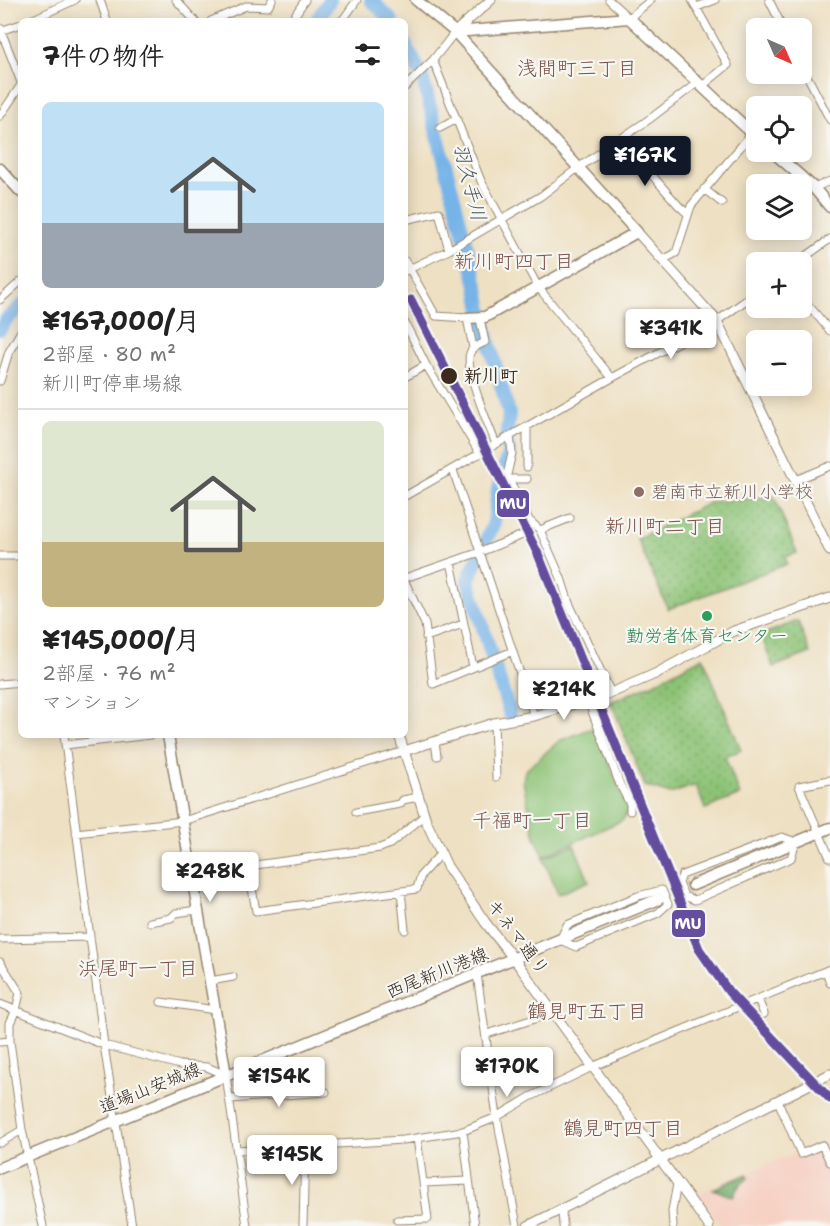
<!DOCTYPE html>
<html lang="ja">
<meta charset="utf-8">
<style>
body{margin:0;font-family:"Shantell Sans","Klee One",sans-serif;background:#f2f2f2;color:#222;height:100vh;display:flex;flex-direction:column;font-size:22px;white-space:nowrap}
*{box-sizing:border-box;margin:0}
p{font-size:20px;color:#767676}
.icon{flex:none;width:33px;height:33px;fill:none;stroke:currentColor;stroke-width:2;stroke-linecap:round;stroke-linejoin:round}
.map{position:relative;flex:1;overflow:hidden}
.drawer{position:absolute;left:18px;top:18px;width:390px;height:720px;display:flex;flex-direction:column;background:#fff;border-radius:9px;box-shadow:0 3px 15px #0003}
.drawer>*{flex:none}
.needle{width:39px;rotate:135deg}
.controls{position:absolute;left:746px;top:18px;display:grid;gap:12px}
.controls a{display:grid;place-items:center;width:66px;height:66px;border-radius:9px;background:#fff;box-shadow:0 3px 15px #0003;font-size:30px}
.price{position:absolute;translate:-50% -51px;padding:0 14px;border-radius:6px;background:#fff;color:#222;font-size:20px;line-height:39px;filter:drop-shadow(0 2px 3px #0008)}
.price::after{content:'';position:absolute;left:50%;top:36px;width:18px;height:14px;margin-left:-9px;background:inherit;clip-path:polygon(0 0,100% 0,50% 100%)}
.price.selected{background:#111827;color:#fff}
ul{padding:0;list-style:none}
li{display:grid;align-content:center;gap:12px;height:318px;padding:0 24px}
li+li{border-top:2px solid #e0e0e0}
li span{display:grid;place-items:center;height:186px;border-radius:9px;color:#555}
li>.icon{margin-inline-start:auto}
span .icon{width:108px;height:108px;fill:#fffc;stroke-width:1}
li b{font-size:26px}
h2{display:flex;justify-content:space-between;align-items:center;height:72px;padding:0 24px;font-size:26px}
.map>svg:first-child{display:block}
.built{fill:#f6d2c4}
.forest{fill:url(#forest-firs);stroke:#566a42;stroke-width:1.5}
.park{fill:url(#park-dots);stroke:#64764a;stroke-width:1.5}
.pitch{fill:#8dc376;stroke:#64764a;stroke-width:1.5}
.lines{fill:none;stroke-linecap:round;stroke-linejoin:round}
.river{stroke:#76b3e8;stroke-width:14}
.secondary-tunnel{stroke:#cabca1;stroke-width:10;stroke-dasharray:10 5;stroke-linecap:butt}
.minor-casing{stroke:#948570;stroke-width:9}
.tertiary-casing{stroke:#948570;stroke-width:11}
.secondary-casing{stroke:#948570;stroke-width:13}
.primary-casing{stroke:#948570;stroke-width:13}
.minor{stroke:#fff;stroke-width:7}
.tertiary{stroke:#fff;stroke-width:9}
.secondary{stroke:#fff;stroke-width:10}
.primary{stroke:#fff;stroke-width:10}
.rail-1-casing{stroke:#f6f6f2;stroke-width:14}
.rail-1{stroke:#654e9e;stroke-width:9}
.stop-dot{fill:#3b2a1e;stroke:#f6f6f2;stroke-width:2}
.education-dot{fill:#8d6e63;stroke:#f6f6f2;stroke-width:2}
.leisure-dot{fill:#2e9e5b;stroke:#f6f6f2;stroke-width:2}
.labels{text-anchor:middle;stroke-width:4.5;stroke-linejoin:round;paint-order:stroke}
.stop-label{font-size:18px;font-weight:bold;fill:#3b2a1e;stroke:#f6f6f2;text-anchor:start}
.education-label{font-size:18px;fill:#785e54;stroke:#f6f6f2;text-anchor:start}
.leisure-label{font-size:18px;fill:#27864d;stroke:#f6f6f2}
.street-label{font-size:18px;fill:#3b2a1e;stroke:#f6f6f2}
.neighbourhood-label{font-size:20px;fill:#7e5348;stroke:#f6f6f2}
.water-label{font-size:20px;font-style:italic;fill:#4d535b;stroke:#f6f6f2}
.line-badge{stroke:#f6f6f2;stroke-width:2}
.badge-label{font-size:16px;text-anchor:middle;font-weight:bold;fill:#fff}
</style>
<div class="map">
<svg width="830" height="1226" viewBox="0 0 830 1226">
<defs>
<pattern id="forest-firs" width="22" height="20" patternUnits="userSpaceOnUse" patternTransform="scale(1.5)"><rect width="22" height="20" fill="#72a967"/><path d="M5 1l3.5 6h-7zM16 11l3.5 6h-7z" fill="#5f8a54"/></pattern>
<pattern id="park-dots" width="8" height="8" patternUnits="userSpaceOnUse" patternTransform="scale(1.5)"><rect width="8" height="8" fill="#8dc376"/><path d="M2 2h.1M6 6h.1" fill="none" stroke="#749f60" stroke-width="1.8" stroke-linecap="round"/></pattern>
</defs>
<rect width="100%" height="100%" fill="#f6f6f2"/>
<filter id="ink" filterUnits="userSpaceOnUse"><feTurbulence type="fractalNoise" baseFrequency=".0167" numOctaves="2"/><feDisplacementMap in="SourceGraphic" scale="12" xChannelSelector="R" yChannelSelector="G"/><feConvolveMatrix kernelMatrix="1 2 1 2 8 2 1 2 1" color-interpolation-filters="sRGB"/></filter>
<filter id="wash" filterUnits="userSpaceOnUse"><feTurbulence type="fractalNoise" baseFrequency=".008" numOctaves="4" result="noise"/><feDisplacementMap in="SourceGraphic" scale="24" xChannelSelector="R" yChannelSelector="G"/><feGaussianBlur stdDeviation="1.35" result="paint"/><feColorMatrix in="noise" values="0 0 0 0 0 0 0 0 0 0 0 0 0 0 0 0 0 1.4 0 .05"/><feComposite in="paint" operator="in"/></filter>
<g filter="url(#wash)">
<rect width="100%" height="100%" fill="#eee0c2"/>
<path class="built" d="M819,1149L823,1151L830,1170V1226H722L697,1194L796,1152L799,1157Z"/>
<path class="forest" d="M747,1174L748,1178L738,1187L733,1197L713,1189Z"/>
<path class="park" d="M774,496L797,553L785,557L787,564L668,609L637,539L711,502Z
M798,621L810,653L773,667L761,635Z
M703,657L741,750L725,757L740,795L705,809L696,785L670,794L645,786L611,702L652,684Z"/>
<path class="pitch" d="M595,727L628,810L623,820L544,856L535,837L523,781L525,771L559,741Z
M574,845L589,881L558,894L543,858Z"/>
<g class="lines">
<path class="river" d="M371,0L392,21
M316,21L330,0
M405,44L422,76L478,289L486,331L509,414L506,442L509,452L498,488L494,523L468,580L510,714
M0,329L6,320L21,306"/>
</g>
</g>
<g filter="url(#ink)">
<g class="lines">
<path class="secondary-tunnel" d="M659,899L693,885"/>
<g class="minor-casing">
<path id="minor" d="M100,0L107,21
M176,0L195,21
M609,0L629,18L651,0
M692,0L728,65L701,87
M769,0L783,28
M697,7L715,0
M29,21L75,0
M211,21L246,6L268,7L272,0
M291,21L305,0
M342,21L357,0
M0,28L21,82
M0,31L21,24
M433,60L481,181L538,287L612,378
M801,64L830,120
M405,87L433,60L455,32
M0,116L21,85
M440,128L457,119
M621,140L679,206L688,214
M814,188L830,181
M704,189L722,203
M405,220L439,212L449,250
M663,260L676,253L691,206L752,133
M405,261L436,316L467,318L473,348
M798,262L830,239
M405,271L449,250L541,196L578,168L651,118L697,83
M801,296L830,331
M0,300L21,281
M480,319L485,342C479,345 473,347 470,353C464,369 489,426 496,444
M405,323L426,365L480,454
M405,377L426,365
M0,381L9,352L21,331
M527,426V467
M510,436L512,453L507,475L529,520L540,530
M453,470L534,716
M508,479H527
M796,480L830,466
M405,496L612,378L717,321L756,293
M570,518L540,530L561,578L569,603L611,693
M0,556H21
M451,562L473,667
M405,578L480,552L520,536
M405,582L425,624L433,684L513,651
M426,637L463,624
M0,684L21,682
M588,701L620,785L630,804V811
M494,723L496,777
M64,735L104,1045L132,1226
M435,742L437,756
M65,745L150,735
M830,780L799,786L830,858
M356,812L400,804L403,800L418,797
M424,816L390,844L380,848L248,866L256,911L417,889L421,875L441,853
M76,833L183,821L404,751
M782,837L796,842L791,858L695,900L684,896L679,883L682,875Z
M227,870L248,866
M662,890L668,904L658,913L576,947L560,940L567,925L638,896Z
M401,891L405,930
M150,922L171,918L176,913L197,910
M0,939L89,937
M0,962L20,993L16,1010L10,1023V1041L22,1130L43,1226
M826,971L830,983
M477,974L497,1117L517,1226
M210,981L233,977
M758,999L764,1014
M161,1002L215,1010
M0,1004L104,1045L180,1065L207,1067L226,1075L247,1226
M487,1034L553,1013
M0,1042L10,1041
M230,1099L326,1092
M778,1101L801,1154L822,1145L830,1162
M463,1131L475,1226
M0,1143L22,1130
M237,1150L403,1140L463,1131L497,1117L530,1097L592,1067L830,969
M423,1183L469,1181
M562,1211L563,1226
M397,1220L428,1219L417,1138
M303,1226L305,1146
M673,1226L672,1211L677,1184"/>
</g>
<g class="tertiary-casing">
<path id="tertiary" d="M455,32L491,0
M637,232L717,321L830,551
M399,735L427,823L447,866L485,922L520,967L709,1226
M404,751L494,723L534,716L611,693L655,674L734,631L830,598
M528,1226L830,1074"/>
</g>
<g class="secondary-casing">
<path id="secondary" d="M455,32L637,232L485,317L467,318
M0,169L21,192
M168,735L226,1075
M693,885L830,828
M0,1168L659,899"/>
</g>
<g class="primary-casing">
<path id="primary" d="M416,0L455,32L629,18L756,137
M773,152L814,188L830,207"/>
</g>
<use href="#minor" class="minor"/>
<use href="#tertiary" class="tertiary"/>
<use href="#secondary" class="secondary"/>
<use href="#primary" class="primary"/>
<g class="rail-1-casing">
<path id="rail-1" d="M411,300L538,554L699,949L729,992L830,1099"/>
</g>
<use href="#rail-1" class="rail-1"/>
</g>
</g>
<circle class="stop-dot" cx="449" cy="376" r="9"/>
<circle class="education-dot" cx="639" cy="492" r="6"/>
<circle class="leisure-dot" cx="707" cy="616" r="6"/>
<g class="labels">
<g class="stop-label">
<text x="464" y="382">新川町</text>
</g>
<g class="education-label">
<text x="651" y="498">碧南市立新川小学校</text>
</g>
<g class="leisure-label">
<text x="707" y="642">勤労者体育センター</text>
</g>
<g class="street-label">
<text transform="translate(518 937) rotate(53)" y="6">キネマ通り</text>
<text transform="translate(437 973) rotate(-22)" y="6">西尾新川港線</text>
<text transform="translate(150 1088) rotate(-22)" y="6">道場山安城線</text>
</g>
<g class="neighbourhood-label">
<text x="577" y="75">浅間町三丁目</text>
<text x="514" y="268">新川町四丁目</text>
<text x="665" y="533">新川町二丁目</text>
<text x="532" y="827">千福町一丁目</text>
<text x="138" y="975">浜尾町一丁目</text>
<text x="587" y="1018">鶴見町五丁目</text>
<text x="623" y="1135">鶴見町四丁目</text>
</g>
<g class="water-label">
<text transform="translate(470 182) rotate(76)" y="7">羽久手川</text>
</g>
</g>
<g class="line-badge">
<rect x="496" y="489" width="34" height="29" rx="6" fill="#654e9e"/>
<rect x="671" y="909" width="35" height="29" rx="6" fill="#654e9e"/>
</g>
<g class="badge-label">
<text x="513" y="509">MU</text>
<text x="688" y="929">MU</text>
</g>
</svg>
<div class="controls">
<a><svg class="needle" viewBox="-14 -14 28 28"><path d="M0-13l5 13h-10z" fill="#e53935"/><path d="M0 13l5-13h-10z" fill="#767676"/></svg></a>
<a><svg class="icon" aria-label="locate" viewBox="0 0 24 24"><circle cx="12" cy="12" r="6"/><path d="M12 2v4M12 18v4M2 12h4M18 12h4"/></svg></a>
<a><svg class="icon" aria-label="layers" viewBox="0 0 24 24"><path d="M12 4l9 5-9 5-9-5zM3 14l9 5 9-5"/></svg></a>
<a>+</a>
<a>−</a>
</div>
<b class="price selected" style="left:645px;top:187px">¥167K</b>
<b class="price" style="left:671px;top:360px">¥341K</b>
<b class="price" style="left:564px;top:721px">¥214K</b>
<b class="price" style="left:210px;top:903px">¥248K</b>
<b class="price" style="left:507px;top:1098px">¥170K</b>
<b class="price" style="left:279px;top:1108px">¥154K</b>
<b class="price" style="left:292px;top:1186px">¥145K</b>
<section class="drawer">
<h2>7件の物件<svg class="icon" aria-label="filters" viewBox="0 0 24 24"><path d="M4 7h16M4 17h16"/><circle cx="9" cy="7" r="2"/><circle cx="15" cy="17" r="2"/></svg></h2>
<ul>
<li><span style="background:linear-gradient(#bfe0f5 65%,#9aa5b1 0)"><svg class="icon" aria-label="home" viewBox="0 0 24 24"><path d="M3 11l9-7 9 7M6 9v11h12V9"/></svg></span><div><b>¥167,000/月</b><p>2部屋 · 80 m²</p><p>新川町停車場線</p></div></li>
<li><span style="background:linear-gradient(#dfe7d0 65%,#c2b280 0)"><svg class="icon" aria-label="home" viewBox="0 0 24 24"><path d="M3 11l9-7 9 7M6 9v11h12V9"/></svg></span><div><b>¥145,000/月</b><p>2部屋 · 76 m²</p><p>マンション</p></div></li>
</ul>
</section>
</div>
